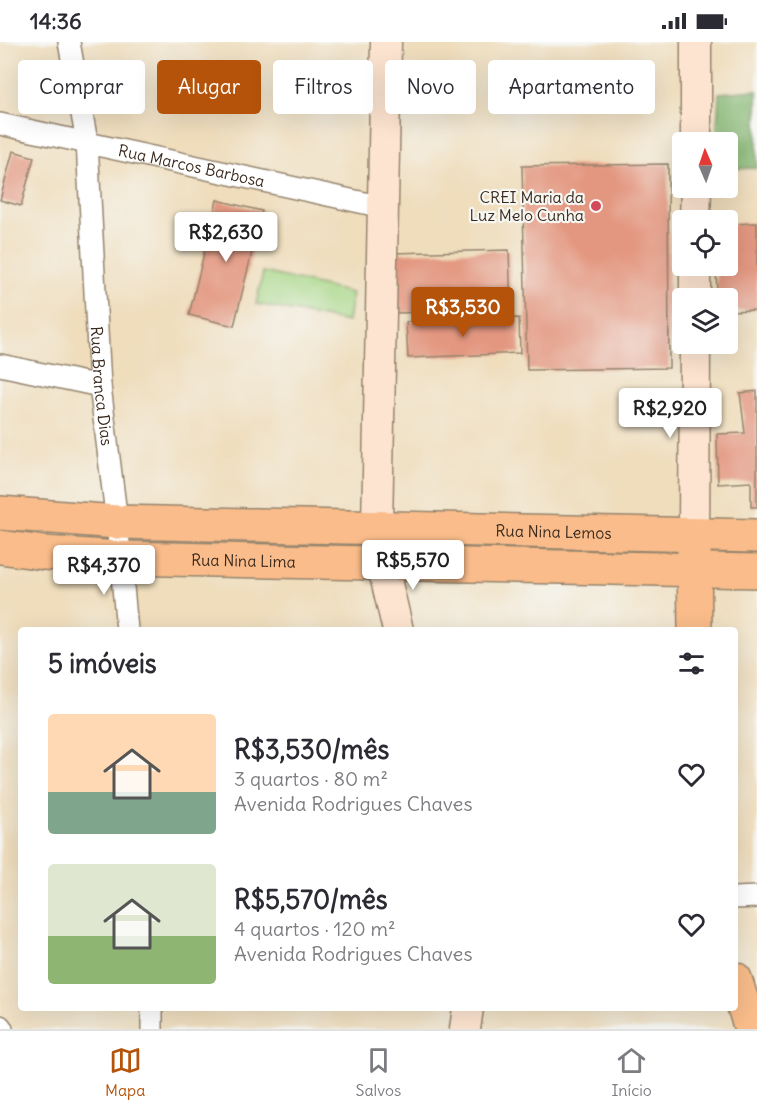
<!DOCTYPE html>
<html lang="pt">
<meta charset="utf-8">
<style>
body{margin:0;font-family:Delius,sans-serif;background:#f2f2f3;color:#2b2b33;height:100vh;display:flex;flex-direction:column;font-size:22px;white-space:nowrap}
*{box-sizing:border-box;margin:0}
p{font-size:20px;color:#7c7c81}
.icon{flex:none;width:33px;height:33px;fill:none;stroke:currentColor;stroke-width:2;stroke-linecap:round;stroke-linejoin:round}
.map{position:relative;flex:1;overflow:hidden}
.panel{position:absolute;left:18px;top:585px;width:720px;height:384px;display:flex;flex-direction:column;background:#fff;border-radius:6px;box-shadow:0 6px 24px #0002}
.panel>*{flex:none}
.guide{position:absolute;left:18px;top:18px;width:722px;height:54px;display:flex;gap:12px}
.needle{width:39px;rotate:358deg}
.fabs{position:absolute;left:672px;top:90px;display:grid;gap:12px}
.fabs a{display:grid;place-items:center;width:66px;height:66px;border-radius:6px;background:#fff;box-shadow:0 6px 24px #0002;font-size:30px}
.price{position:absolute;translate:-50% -51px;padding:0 14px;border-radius:6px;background:#fff;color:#222;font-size:20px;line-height:39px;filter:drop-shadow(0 2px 3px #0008)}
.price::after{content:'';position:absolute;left:50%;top:36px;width:18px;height:14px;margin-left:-9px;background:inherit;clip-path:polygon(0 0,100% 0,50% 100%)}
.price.on{background:#b45309;color:#fff}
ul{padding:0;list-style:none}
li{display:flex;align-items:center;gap:18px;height:150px;padding:0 30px}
li span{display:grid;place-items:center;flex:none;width:168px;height:120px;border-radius:6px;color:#555}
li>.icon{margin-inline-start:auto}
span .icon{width:72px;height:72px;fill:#fffc;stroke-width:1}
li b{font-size:26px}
h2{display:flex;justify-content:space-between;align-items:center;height:72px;padding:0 30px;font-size:26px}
.pill{padding:0 21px;border-radius:6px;background:#fff;box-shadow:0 6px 24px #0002;font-size:21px;line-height:54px}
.pill.on{background:#b45309;color:#fff}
.status{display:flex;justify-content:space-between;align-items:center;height:42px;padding:0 30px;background:#fff;direction:ltr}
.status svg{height:16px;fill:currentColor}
.tab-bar{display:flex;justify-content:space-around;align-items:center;height:84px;border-top:2px solid #e1e1e2;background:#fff;font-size:16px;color:#7c7c81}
.tab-bar a{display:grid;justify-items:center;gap:3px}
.tab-bar .on{color:#b45309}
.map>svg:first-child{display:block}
.green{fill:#a5d583;stroke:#708050;stroke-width:1.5}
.forest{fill:#84b671;stroke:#607048;stroke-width:1.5}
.building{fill:#e39780}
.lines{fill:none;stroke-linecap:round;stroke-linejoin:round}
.street-casing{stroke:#95846d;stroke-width:24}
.secondary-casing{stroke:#95846d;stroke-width:33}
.primary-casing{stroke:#95846d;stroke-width:36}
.street{stroke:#fff;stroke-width:21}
.secondary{stroke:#fde4d0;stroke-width:30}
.primary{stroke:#f9bc8a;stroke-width:33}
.poi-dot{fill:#d1495b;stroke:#f6f6f2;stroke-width:2}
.labels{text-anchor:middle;stroke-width:4.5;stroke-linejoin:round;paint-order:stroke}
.street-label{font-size:16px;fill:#3b2a1e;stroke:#f6f6f2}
.poi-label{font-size:16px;fill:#3b2a1e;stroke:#f6f6f2;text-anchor:end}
</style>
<div class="status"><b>14:36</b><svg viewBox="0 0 49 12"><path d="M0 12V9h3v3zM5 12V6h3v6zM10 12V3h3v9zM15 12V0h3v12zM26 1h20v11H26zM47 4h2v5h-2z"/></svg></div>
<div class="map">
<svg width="757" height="987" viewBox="0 0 757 987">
<rect width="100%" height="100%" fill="#f6f6f2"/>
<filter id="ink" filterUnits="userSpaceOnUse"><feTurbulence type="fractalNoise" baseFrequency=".0167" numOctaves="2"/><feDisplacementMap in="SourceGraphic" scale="12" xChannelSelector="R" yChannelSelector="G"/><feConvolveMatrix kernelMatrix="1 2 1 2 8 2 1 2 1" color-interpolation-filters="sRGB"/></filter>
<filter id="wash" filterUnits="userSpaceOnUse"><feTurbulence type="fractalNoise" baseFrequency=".008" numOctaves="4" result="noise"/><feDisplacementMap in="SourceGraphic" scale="24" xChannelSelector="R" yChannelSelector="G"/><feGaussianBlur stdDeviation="1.35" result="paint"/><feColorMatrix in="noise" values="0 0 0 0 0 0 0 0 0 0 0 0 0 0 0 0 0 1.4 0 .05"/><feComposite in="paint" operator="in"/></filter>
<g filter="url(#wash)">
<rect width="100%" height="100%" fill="#efddbc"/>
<path class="green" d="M263,230L352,251L348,280L256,262Z"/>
<path class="forest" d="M757,48V126L728,127V100H716L719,51Z"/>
<g id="blocks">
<path class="building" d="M13,109L34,115L21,164L0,158Z
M668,122L669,326L527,328L522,124Z
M217,158L262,169L234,284L189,273Z
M757,181V268L728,269V256H717L716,224H728V182Z
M509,208L511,268L395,271L393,211Z
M519,276L520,311L408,316L406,280Z
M757,349V465H751V440L718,442L717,392L745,391L740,351Z"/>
</g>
</g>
<g filter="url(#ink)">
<use href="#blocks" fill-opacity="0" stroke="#95846d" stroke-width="1.5"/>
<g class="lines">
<g class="street-casing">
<g id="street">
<path id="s1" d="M69,0L87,100L100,344L117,480L127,588"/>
<path id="s2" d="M0,82L383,165"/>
<path d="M0,323L100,344"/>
<path d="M735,856L757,855"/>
<path d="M152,966V987"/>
<path d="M0,984L2,987"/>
</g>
</g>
<g class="secondary-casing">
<path id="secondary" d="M386,0L377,486L382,521L398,588
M696,100V0
M695,178L696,146
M695,256V224
M694,493L695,302
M465,987L468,966"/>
</g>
<g class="primary-casing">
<g id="primary">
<path id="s3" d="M0,471L117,480L757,494"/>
<path id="s4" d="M0,505L44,511L120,516L757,529"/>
<path d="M694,506L695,588"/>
<path d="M735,937L751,987"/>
</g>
</g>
<use href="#street" class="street"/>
<use href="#secondary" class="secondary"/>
<use href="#primary" class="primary"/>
</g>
</g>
<circle class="poi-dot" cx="596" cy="164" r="6"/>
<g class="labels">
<g class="street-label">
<text dy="6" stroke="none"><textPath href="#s2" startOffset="196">Rua Marcos Barbosa</textPath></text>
<text dy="6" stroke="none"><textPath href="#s1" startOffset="346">Rua Branca Dias</textPath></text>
<text dy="6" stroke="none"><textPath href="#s3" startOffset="554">Rua Nina Lemos</textPath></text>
<text dy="6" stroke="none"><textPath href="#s4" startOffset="244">Rua Nina Lima</textPath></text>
</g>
<g class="poi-label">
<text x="584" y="161">CREI Maria da<tspan x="584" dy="18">Luz Melo Cunha</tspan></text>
</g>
</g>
</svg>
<div class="fabs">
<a><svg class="needle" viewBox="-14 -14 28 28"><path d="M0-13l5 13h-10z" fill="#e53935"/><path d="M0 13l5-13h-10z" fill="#7c7c81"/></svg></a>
<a><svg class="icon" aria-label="locate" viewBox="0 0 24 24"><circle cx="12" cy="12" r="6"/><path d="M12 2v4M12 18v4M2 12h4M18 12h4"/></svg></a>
<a><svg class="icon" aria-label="layers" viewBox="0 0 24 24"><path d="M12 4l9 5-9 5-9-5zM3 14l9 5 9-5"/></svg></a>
</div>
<b class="price" style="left:226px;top:221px">R$2,630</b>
<b class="price on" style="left:463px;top:296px">R$3,530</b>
<b class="price" style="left:670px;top:397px">R$2,920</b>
<b class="price" style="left:413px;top:549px">R$5,570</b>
<b class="price" style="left:104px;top:554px">R$4,370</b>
<div class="guide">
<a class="pill">Comprar</a>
<a class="pill on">Alugar</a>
<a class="pill">Filtros</a>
<a class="pill">Novo</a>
<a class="pill">Apartamento</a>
</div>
<section class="panel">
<h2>5 imóveis<svg class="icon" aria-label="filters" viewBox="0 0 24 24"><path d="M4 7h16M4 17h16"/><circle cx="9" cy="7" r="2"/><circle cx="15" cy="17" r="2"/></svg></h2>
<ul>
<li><span style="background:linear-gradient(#ffd9b3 65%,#7fa58c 0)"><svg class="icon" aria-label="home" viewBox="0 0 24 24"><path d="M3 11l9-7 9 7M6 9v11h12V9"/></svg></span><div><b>R$3,530/mês</b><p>3 quartos · 80 m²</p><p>Avenida Rodrigues Chaves</p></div><svg class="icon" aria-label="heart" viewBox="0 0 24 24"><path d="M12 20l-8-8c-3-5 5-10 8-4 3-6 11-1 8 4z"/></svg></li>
<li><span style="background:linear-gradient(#dfe7d0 60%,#8fb573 0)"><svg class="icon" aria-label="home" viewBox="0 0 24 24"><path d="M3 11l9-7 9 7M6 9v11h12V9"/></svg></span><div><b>R$5,570/mês</b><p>4 quartos · 120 m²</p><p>Avenida Rodrigues Chaves</p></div><svg class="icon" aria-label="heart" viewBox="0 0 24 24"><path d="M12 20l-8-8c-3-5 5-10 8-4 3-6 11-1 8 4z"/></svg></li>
</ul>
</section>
</div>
<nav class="tab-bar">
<a class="on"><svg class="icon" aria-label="map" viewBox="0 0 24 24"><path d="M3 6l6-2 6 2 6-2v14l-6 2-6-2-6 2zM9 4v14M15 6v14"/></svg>Mapa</a>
<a><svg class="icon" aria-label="saved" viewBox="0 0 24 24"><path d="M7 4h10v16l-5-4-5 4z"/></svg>Salvos</a>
<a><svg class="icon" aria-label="home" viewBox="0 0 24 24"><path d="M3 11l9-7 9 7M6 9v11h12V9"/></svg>Início</a>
</nav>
